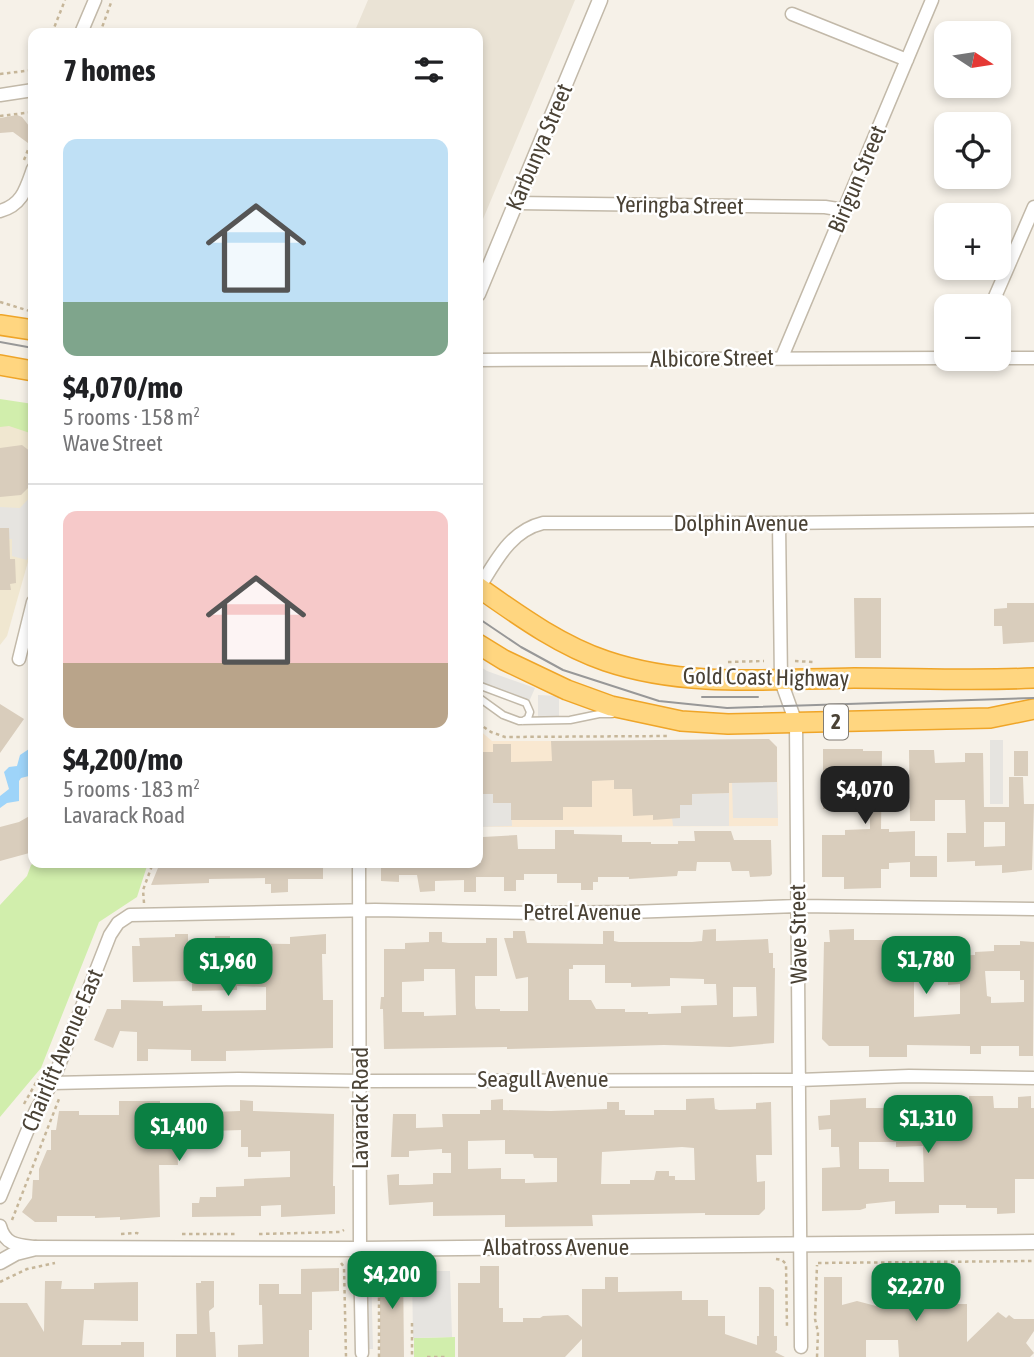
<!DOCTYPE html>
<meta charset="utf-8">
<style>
body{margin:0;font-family:"Asap Condensed",sans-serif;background:#f6f6f6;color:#202124;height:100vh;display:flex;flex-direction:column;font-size:26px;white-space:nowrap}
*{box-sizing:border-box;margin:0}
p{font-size:23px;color:#757577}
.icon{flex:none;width:38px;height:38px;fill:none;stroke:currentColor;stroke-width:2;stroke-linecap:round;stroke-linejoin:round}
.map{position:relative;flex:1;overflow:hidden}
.drawer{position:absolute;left:28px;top:28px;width:455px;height:840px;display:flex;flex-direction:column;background:#fff;border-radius:14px;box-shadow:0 4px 10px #0003}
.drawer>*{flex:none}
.needle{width:46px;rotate:102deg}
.fabs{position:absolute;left:934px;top:21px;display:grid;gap:14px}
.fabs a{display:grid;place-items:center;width:77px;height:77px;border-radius:14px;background:#fff;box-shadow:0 4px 10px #0003;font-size:35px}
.price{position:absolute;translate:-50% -60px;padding:0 16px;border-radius:14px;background:#0b8043;color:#fff;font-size:23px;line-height:46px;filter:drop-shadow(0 2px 4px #0008)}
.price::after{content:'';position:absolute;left:50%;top:42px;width:21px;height:16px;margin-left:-10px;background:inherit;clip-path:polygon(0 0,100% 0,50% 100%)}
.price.current{background:#222;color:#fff}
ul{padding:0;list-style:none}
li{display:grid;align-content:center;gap:14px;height:371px;padding:0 35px}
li+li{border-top:2px solid #e0e0e0}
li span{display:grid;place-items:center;height:217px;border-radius:14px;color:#555}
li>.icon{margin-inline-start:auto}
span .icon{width:126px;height:126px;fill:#fffc;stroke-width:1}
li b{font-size:30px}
h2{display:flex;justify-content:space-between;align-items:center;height:84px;padding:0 35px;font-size:30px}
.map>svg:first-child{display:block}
.residential{fill:#eae3d5}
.commercial{fill:#f9e8d1}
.education{fill:#f0e7d0}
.green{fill:#d1eeac}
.parking{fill:#e6e4e0}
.water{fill:#9ed4f9}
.building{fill:#d9cdbc;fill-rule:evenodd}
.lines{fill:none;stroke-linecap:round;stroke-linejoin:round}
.service-casing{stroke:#c2b9a9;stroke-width:9}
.minor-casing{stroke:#c2b9a9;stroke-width:15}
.tertiary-casing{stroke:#c2b9a9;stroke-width:17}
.trunk-casing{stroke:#efa528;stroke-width:22}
.path{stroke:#c6b699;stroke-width:2.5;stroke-dasharray:3.5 3.5;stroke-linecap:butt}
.service{stroke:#fff;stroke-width:6}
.minor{stroke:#fff;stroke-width:12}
.tertiary{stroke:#fff;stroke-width:14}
.trunk{stroke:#ffd680;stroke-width:19}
.tram{stroke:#989898;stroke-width:2}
.labels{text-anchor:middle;stroke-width:5;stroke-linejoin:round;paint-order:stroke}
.shield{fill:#fff;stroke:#807b72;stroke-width:2}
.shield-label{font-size:21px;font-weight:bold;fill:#4a4235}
.street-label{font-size:23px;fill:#4a4235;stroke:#fff}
</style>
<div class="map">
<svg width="1034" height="1357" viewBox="0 0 1034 1357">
<rect width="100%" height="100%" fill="#f6f1e8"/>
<path class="residential" d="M368,0H575L478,231V33H354Z"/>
<path class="commercial" d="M478,729L492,741H652L777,747L778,826L478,827Z"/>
<path class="education" d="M0,410L33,417V544L7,636L0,645Z"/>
<path class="green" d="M0,399L33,404V434L9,426L0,427Z
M34,863H148L137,897L99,922L41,1068L0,1117V905L27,876L31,865Z
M455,1337V1357H414V1338Z"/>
<path class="parking" d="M33,494V539L27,560L12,556V539L0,540V507L20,508Z
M478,665L487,671L535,688L528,704L478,685Z
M538,695L559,696V720L538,721Z
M990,740H1003V804H990Z
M732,782H777L778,818H733Z
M729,793V826H673L672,818L680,805H692V794Z
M478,794H493L494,803H511L512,826L478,827Z
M361,1268L371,1269L373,1349H363Z
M412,1271H450L452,1337L413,1338Z"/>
<path class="water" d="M29,749L33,751V775L21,778L19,781V801L7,803L0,808V796L9,789L4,772L9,767L17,766L20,755Z"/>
<path class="building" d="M17,115L22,117L33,131L28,143L13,132L0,133V118Z
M22,445L31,452L32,484L21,495L0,497V448Z
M0,528H9L10,559H15L16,583L10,584L11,590H0Z
M854,598H881V658H855Z
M1007,603H1034V642L1003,644L1002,626H994V609L1007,608Z
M0,704L24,719L0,753Z
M769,739L777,747V782L729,783V793L692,794V805H680V818L653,820V815L633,816L632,789H614V780L592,781V807H563V820H511V803H493V794H478V752H493V744H511V762L552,761L551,741Z
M823,749H863V751H882L881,829H889V832L915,831V856H937V877H910V862L889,863V869H881V888L844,889V877H822V835H845V830L870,829V789L839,788V809H823Z
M909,750H934L935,763L965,762V753H983L984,807H1009V777H1023L1024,804H1034L1032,870L1002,873V865L975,866V861L947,862V833H966L965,800H935V821H910ZM984,822H1005V846L984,847Z
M1014,751H1028V776H1014Z
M33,814V852L0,861V827L19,822Z
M555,830H574V834L622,835V842H651V844H678V841H695L694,831H731L734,840H771L772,874L770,876L750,877L749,871H732L730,862H697L696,871H678L677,876L629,879V877H598V882H593V890H581V883H557V874H524V880H516V891H504V877H476V892H464V880L435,881V891L420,892L417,875H399V882L381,881V863H481L483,837L517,835L518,849H555Z
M160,863H323V879H288V892L271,893V884H265V878L209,879V883L151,885Z
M716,929V941L768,939L769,953H773V968H775L774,1043L730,1047L664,1045L507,1049V1047L384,1049L383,1009H380L381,997H384V949H405V943L429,942V932H442V942L449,943H486V938H497V976H475V1005L476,1009H500V1011H528V977L516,979L504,938H513V931H525L527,943L603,944V931H614V941L619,942H692L702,941L703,930ZM573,965H605V983H631V987L670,986V978L704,979V984H716L717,1005L681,1006V1013L648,1014V1012H625V1009H596L591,1000H569V969H573ZM424,969H455L456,1015L424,1016V1012H402V982L424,981ZM733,987H756L757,1016L733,1017Z
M854,929V940H938L939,956L975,955V952L994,951V945H1020V941L1034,942L1033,1056H1019V1046H981V1054H970V1046L907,1045V1057H869V1046H829L822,1039L824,942H830L829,930ZM985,971H1020V980H1024V1002L991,1003V997L987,996ZM948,978V985L960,984V1014L914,1017V979Z
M175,934H188V945L215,944V936H230V943L290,944V937L326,934V954H322L323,1000H333V1048L226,1051V1061H191V1050L148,1049V1061H137V1032L120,1031L113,1048L94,1040L107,1009H121V1000L163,1001V1006L202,1005V1011L266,1010V987L237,986V990L192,991V981L133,982L132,946H140L139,938L175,937Z
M969,1096H993L994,1108H1018V1097L1031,1096V1108H1034V1179H1015V1213L997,1214V1208H966V1205H939V1213L895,1214V1201L866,1204V1208L860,1210L822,1211V1168L840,1167L839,1147H831V1129L819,1130L818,1116L830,1115V1100L866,1098V1108H904V1097H918V1108H948L953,1105H969ZM859,1142H896V1147L923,1146L924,1182H889V1169H859Z
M714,1098L715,1109L719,1110L756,1109V1103L771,1102L772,1155H756L757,1182L765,1181V1209L759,1215H705V1213L592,1215L593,1226L505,1227V1215L433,1216V1202L389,1205L387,1175L399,1174V1185H409L433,1184V1173H451V1153H442V1149L409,1151V1157H391L393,1114H416V1128L443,1127L442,1114H480V1110H491V1100L503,1099V1110L551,1111L607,1109V1102H619V1110H625V1115H654V1110H686V1099ZM505,1140V1154H533L534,1158H557V1182L525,1183V1179H501V1168L468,1169V1141ZM682,1147L694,1148L695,1180H675V1176H669V1171H656L654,1180H630V1184H601L602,1152Z
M240,1100L253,1101V1111L334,1114L333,1186H335V1214L281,1217V1205L261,1206V1216L192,1217V1203H199L200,1197H216V1187L244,1186V1179L290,1177V1151L261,1152V1157H248V1147H241V1130L212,1131L213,1140H208V1145L177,1147L178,1165H159L160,1217L120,1220V1217L95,1218V1216H57V1222H35L22,1212L32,1198L33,1180H39V1169L47,1150H51V1130H56L59,1111H79V1115H119V1101H160V1114L240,1111Z
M383,1265H403L404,1357H380V1268Z
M480,1266H499V1308H503V1322H523V1318H540L543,1316L568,1315L582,1327V1289H605V1277H618V1292L682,1291V1300H708V1316H725V1334L757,1345V1336H759V1287H770L774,1290V1336H777V1350L775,1352L785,1357H582V1339L565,1357H458V1283H480Z
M339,1268V1291L312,1292V1330H309V1357H238V1345L263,1344L262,1305H259V1284H279V1294H301V1269Z
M922,1273H942V1304H967V1342L998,1312L1006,1318L1009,1315L1014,1319H1034V1331L1026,1343L1034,1353L1030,1357H899L898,1340H866V1357H824V1277H842V1305L857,1301L876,1306L879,1275L922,1276Z
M45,1281H62L61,1289H94V1283L138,1282V1321L84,1320L82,1345H121V1342H144V1357H0V1303H27L44,1332Z
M201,1281H214V1307L209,1311L210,1332H215L216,1357H176V1334H197L196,1283H201Z"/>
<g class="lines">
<g class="service-casing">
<path id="service" d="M478,685L526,703L530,712L528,718L523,721
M478,697L503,715L519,721L570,720L599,714H612"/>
</g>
<g class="minor-casing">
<path id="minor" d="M792,14L907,60
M81,33L95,0
M0,95L33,90
M515,203L825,207L844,210
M0,211C22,205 26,189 33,169
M991,306L1034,207
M782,357L932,0
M999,358H1034
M478,360L947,358
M779,523L781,681L796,723L801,1347
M479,588C496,561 510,531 543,523H779L1034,520
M19,659L33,602
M359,863L360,1249L362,1353
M52,1083L238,1079L361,1081L799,1080L909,1076L1034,1078
M0,1197L36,1110L52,1083L110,935L118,923L130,915L375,910L536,913L629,912L798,906L1034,909
M0,1226C5,1245 17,1245 35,1247"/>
</g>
<g class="tertiary-casing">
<path id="tertiary" d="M478,294L600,0
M0,1262L16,1253L36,1248L360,1249L1034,1242"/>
</g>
<g class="trunk-casing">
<path id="trunk" d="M0,325L33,330
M0,365L33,371
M478,587C518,615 559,645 606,661C686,688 771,679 854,678C914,678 974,681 1034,678
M478,644L504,660L567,690L611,706L681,721L728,724L990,718L1034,709"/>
</g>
<path class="path" d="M52,33L65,0
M100,33L112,0
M0,74L33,70
M0,116L33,112
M24,160L33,137
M0,302L33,312
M795,661L813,662
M728,662L764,661
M478,723L491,732L505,737L670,736
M144,903L143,890L153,863
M24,1104L38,1079
M12,1220L59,1099
M121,1234L137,1233L141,1235
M182,1234H238
M259,1234L340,1232L344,1230
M776,1259L782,1260L786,1264L787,1329
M341,1263L344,1267L346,1357
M818,1263L1034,1261
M0,1282L27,1269L55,1263
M412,1323V1357
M379,1357V1266L385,1263
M427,1357H448
M817,1357L818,1332L815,1319L817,1265"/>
<use href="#service" class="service"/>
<use href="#minor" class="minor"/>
<use href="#tertiary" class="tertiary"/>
<use href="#trunk" class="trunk"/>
<path class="tram" d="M0,342L33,348
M478,618L521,647L563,670L659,701L727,708L1034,698
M702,697H758"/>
</g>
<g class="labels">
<rect class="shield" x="824" y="704.5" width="24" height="35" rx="5"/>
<g class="shield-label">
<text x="836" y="729">2</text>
</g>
<g class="street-label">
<text transform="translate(539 147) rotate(-67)" y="8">Karbunya Street</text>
<text transform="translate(857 179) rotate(-67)" y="8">Birigun Street</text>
<text transform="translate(680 205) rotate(1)" y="8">Yeringba Street</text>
<text transform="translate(712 358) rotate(-1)" y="8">Albicore Street</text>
<text x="741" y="531">Dolphin Avenue</text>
<text transform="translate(766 677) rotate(1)" y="8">Gold Coast Highway</text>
<text x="582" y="920">Petrel Avenue</text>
<text transform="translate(798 934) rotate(-91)" y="8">Wave Street</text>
<text transform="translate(62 1050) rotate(-67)" y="8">Chairlift Avenue East</text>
<text x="543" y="1087">Seagull Avenue</text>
<text transform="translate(360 1108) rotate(-90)" y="8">Lavarack Road</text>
<text x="556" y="1255">Albatross Avenue</text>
</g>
</g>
</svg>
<div class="fabs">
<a><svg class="needle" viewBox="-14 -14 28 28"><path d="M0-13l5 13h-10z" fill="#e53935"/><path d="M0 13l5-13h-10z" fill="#757577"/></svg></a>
<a><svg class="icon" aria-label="locate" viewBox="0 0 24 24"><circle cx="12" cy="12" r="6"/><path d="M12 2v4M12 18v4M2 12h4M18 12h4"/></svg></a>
<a>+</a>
<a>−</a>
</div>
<b class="price current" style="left:865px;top:826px">$4,070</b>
<b class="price" style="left:926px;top:996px">$1,780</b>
<b class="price" style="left:228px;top:998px">$1,960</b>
<b class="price" style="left:928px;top:1155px">$1,310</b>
<b class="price" style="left:179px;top:1163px">$1,400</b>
<b class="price" style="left:392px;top:1311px">$4,200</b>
<b class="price" style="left:916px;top:1323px">$2,270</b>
<section class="drawer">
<h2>7 homes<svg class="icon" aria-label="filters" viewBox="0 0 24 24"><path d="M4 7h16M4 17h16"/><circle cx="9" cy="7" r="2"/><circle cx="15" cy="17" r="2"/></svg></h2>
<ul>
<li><span style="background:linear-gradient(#bfe0f5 75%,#7fa58c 0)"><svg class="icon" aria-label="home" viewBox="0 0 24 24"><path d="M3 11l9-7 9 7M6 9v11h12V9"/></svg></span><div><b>$4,070/mo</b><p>5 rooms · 158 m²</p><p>Wave Street</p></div></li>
<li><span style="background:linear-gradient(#f6c9c9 70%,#b9a48a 0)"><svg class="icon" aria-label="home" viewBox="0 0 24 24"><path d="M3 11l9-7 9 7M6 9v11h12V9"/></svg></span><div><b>$4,200/mo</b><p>5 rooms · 183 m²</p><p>Lavarack Road</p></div></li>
</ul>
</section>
</div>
